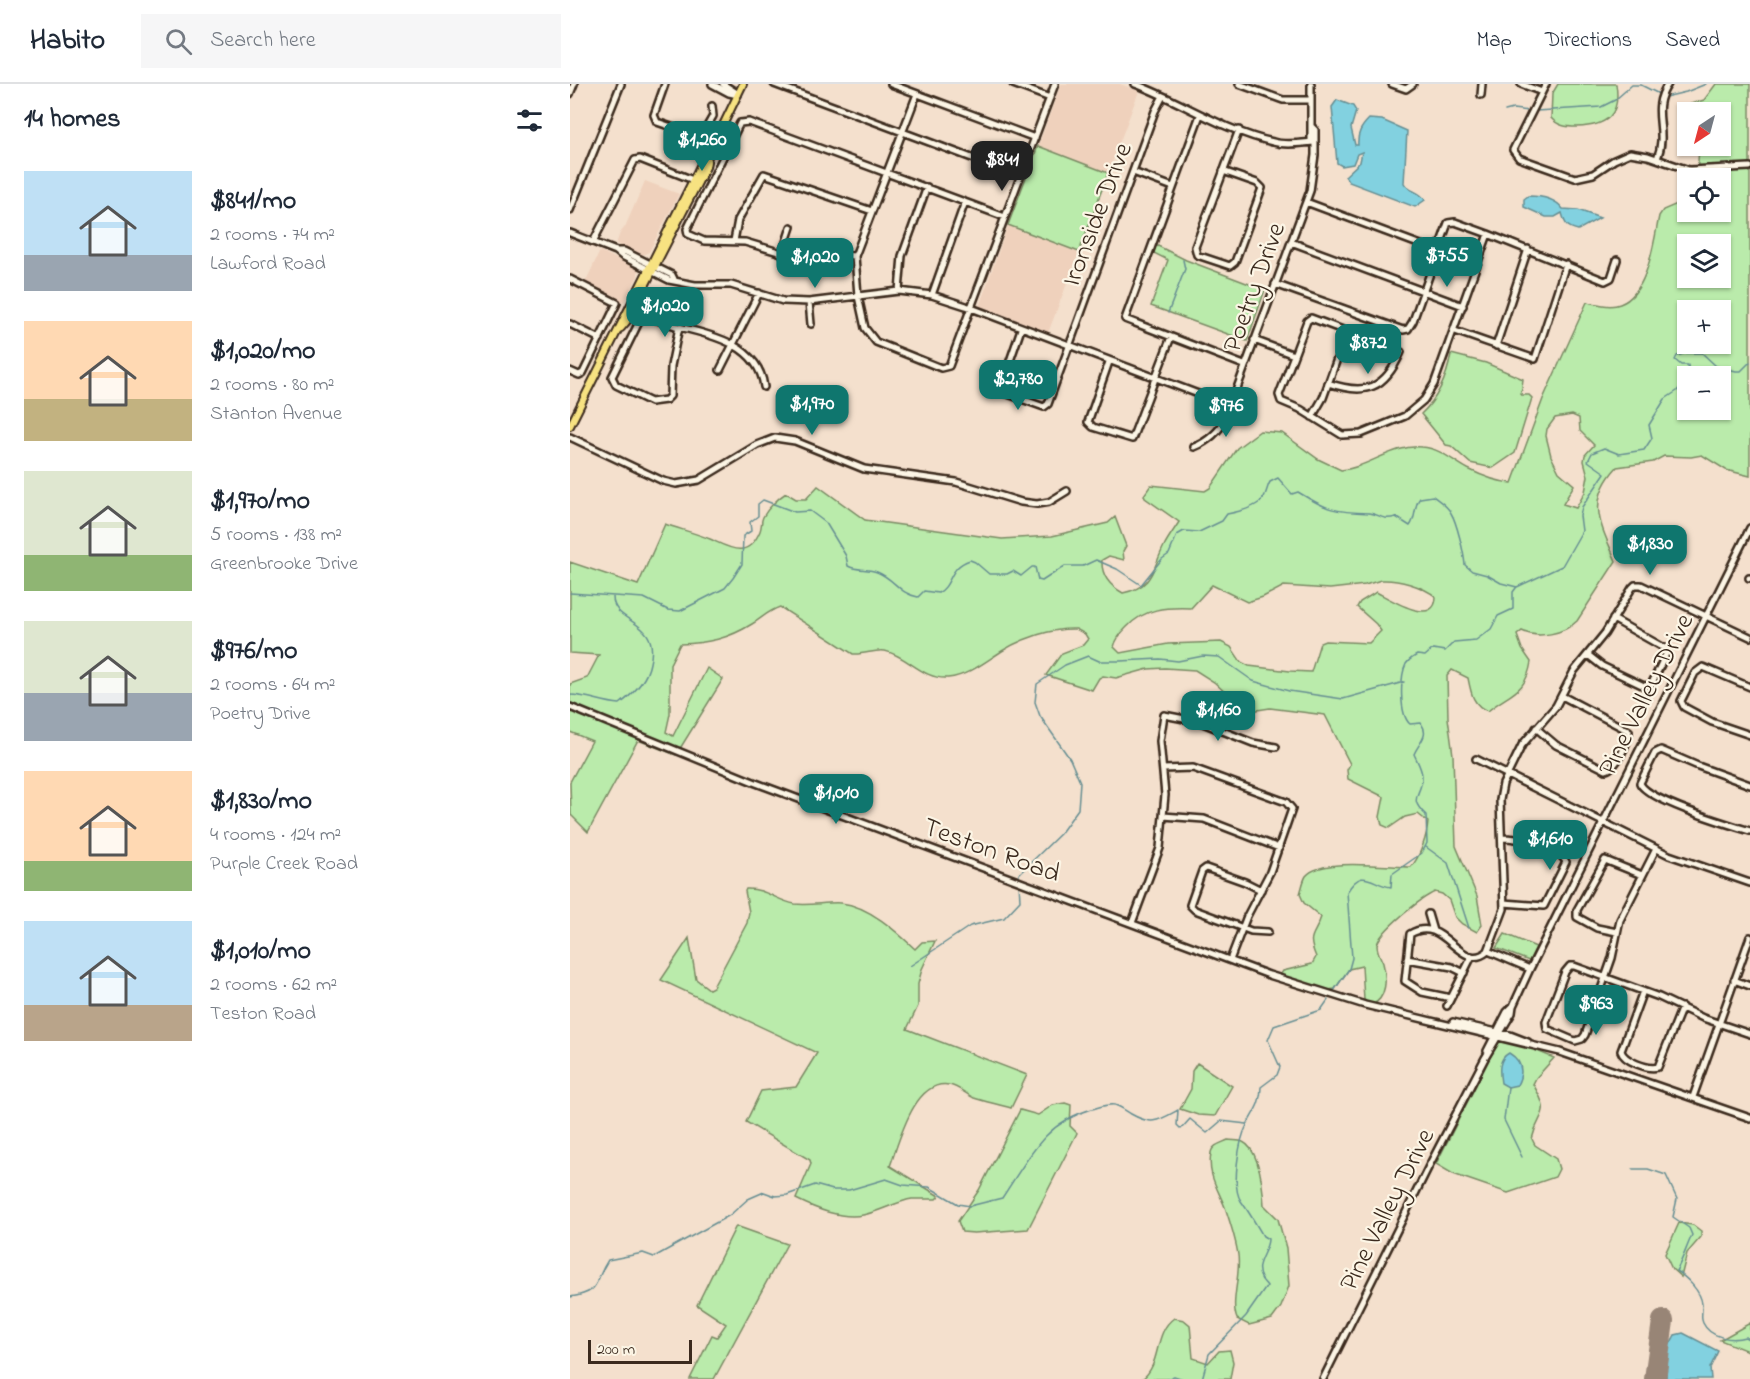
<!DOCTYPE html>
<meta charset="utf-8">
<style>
body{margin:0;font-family:"Indie Flower",sans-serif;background:#f6f6f7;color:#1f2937;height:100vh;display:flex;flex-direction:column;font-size:22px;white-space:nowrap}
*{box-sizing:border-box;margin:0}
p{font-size:20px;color:#747a83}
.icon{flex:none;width:33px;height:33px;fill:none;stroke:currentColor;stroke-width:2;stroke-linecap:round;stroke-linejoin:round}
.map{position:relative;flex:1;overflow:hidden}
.drawer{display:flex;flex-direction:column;background:#fff;width:570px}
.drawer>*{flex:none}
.needle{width:39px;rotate:216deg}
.tools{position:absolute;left:1107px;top:18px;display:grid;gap:12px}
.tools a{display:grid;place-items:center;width:54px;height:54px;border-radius:0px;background:#fff;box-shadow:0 2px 4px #0004;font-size:30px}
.scale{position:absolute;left:18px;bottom:15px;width:104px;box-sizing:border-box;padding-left:6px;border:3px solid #3b2a1e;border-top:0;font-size:16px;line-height:21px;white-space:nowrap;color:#3b2a1e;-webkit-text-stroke:4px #fcf5e5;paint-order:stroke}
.price{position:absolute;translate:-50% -51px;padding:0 14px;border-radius:12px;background:#0f766e;color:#fff;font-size:20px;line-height:39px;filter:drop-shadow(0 2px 3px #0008)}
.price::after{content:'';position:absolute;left:50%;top:36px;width:18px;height:14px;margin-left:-9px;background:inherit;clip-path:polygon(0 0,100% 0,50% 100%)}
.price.current{background:#222;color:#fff}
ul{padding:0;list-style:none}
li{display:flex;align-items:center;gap:18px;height:150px;padding:0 24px}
li span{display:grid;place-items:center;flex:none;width:168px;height:120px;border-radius:0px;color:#555}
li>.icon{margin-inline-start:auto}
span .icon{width:72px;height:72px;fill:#fffc;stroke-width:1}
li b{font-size:26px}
h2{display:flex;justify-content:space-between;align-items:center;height:72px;padding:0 24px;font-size:26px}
header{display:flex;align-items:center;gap:36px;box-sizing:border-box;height:84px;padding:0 30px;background:#fff;border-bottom:2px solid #e0e1e3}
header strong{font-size:28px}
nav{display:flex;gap:33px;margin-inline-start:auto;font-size:21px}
.search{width:420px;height:54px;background:#f6f6f7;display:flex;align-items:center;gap:15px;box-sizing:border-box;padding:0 21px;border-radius:0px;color:#747a83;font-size:22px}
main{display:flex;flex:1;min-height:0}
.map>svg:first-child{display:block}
.built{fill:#efd1bc}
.green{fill:#baebab;stroke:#7a8a64;stroke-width:1.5;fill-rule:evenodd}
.water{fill:#82d1e0;stroke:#668e92;stroke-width:1.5}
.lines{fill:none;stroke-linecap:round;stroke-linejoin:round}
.stream{stroke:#668e92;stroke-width:1.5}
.runway{stroke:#988576;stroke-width:22}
.minor-casing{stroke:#3b2a1e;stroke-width:10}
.major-casing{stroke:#3b2a1e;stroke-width:10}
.minor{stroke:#fcf5e5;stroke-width:5}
.major{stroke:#f7e281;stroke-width:6}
.labels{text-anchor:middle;stroke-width:4.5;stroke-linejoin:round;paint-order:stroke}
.street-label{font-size:27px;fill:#3b2a1e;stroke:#fcf5e5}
</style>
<header>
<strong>Habito</strong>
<div class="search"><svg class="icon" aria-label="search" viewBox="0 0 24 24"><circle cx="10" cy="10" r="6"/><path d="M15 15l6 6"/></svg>Search here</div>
<nav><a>Map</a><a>Directions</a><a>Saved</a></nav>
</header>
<main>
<section class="drawer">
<h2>14 homes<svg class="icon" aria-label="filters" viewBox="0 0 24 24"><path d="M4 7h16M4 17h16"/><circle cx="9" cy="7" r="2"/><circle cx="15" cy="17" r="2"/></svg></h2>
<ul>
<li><span style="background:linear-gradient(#bfe0f5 70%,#9aa5b1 0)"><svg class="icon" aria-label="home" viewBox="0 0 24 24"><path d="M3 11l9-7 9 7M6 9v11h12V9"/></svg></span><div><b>$841/mo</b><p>2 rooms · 74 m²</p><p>Lawford Road</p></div></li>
<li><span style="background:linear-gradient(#ffd9b3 65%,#c2b280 0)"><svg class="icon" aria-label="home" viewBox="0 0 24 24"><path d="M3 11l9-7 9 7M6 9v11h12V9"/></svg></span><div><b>$1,020/mo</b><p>2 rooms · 80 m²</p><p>Stanton Avenue</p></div></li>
<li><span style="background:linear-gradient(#dfe7d0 70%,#8fb573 0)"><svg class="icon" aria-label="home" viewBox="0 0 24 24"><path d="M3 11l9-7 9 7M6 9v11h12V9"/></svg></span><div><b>$1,970/mo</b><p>5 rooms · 138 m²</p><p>Greenbrooke Drive</p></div></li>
<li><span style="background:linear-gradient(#dfe7d0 60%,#9aa5b1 0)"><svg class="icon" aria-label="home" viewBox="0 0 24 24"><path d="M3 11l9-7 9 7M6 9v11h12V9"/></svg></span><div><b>$976/mo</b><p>2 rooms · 64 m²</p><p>Poetry Drive</p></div></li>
<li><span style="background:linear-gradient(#ffd9b3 75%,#8fb573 0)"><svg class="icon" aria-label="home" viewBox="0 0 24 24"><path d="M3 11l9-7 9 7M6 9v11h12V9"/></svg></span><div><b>$1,830/mo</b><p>4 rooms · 124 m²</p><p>Purple Creek Road</p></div></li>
<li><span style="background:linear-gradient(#bfe0f5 70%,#b9a48a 0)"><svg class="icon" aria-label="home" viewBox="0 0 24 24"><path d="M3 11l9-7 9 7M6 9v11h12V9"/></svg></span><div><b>$1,010/mo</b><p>2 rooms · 62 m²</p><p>Teston Road</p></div></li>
</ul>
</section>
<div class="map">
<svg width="1180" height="1295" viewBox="0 0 1180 1295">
<rect width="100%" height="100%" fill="#f4e0cd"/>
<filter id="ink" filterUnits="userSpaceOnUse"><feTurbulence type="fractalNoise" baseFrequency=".0167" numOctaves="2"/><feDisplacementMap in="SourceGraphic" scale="12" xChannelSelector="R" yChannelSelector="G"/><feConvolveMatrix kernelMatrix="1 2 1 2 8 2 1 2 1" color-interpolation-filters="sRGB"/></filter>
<g filter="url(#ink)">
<path class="built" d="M491,0H550L569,7L538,89L468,62Z
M75,97L109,110L79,168L72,171L46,160L50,149L55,143Z
M438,141L509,168L478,249L409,223Z
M30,167L68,185V192L54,218L15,199Z
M1090,1234L1097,1236L1089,1295H1082Z"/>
<path class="green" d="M988,0H1046C1051,31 1037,42 1007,43C996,43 988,42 981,34L982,10Z
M1146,0H1180V392L1156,386L1132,371L1121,373L1094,372L1083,378L1047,383C1016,417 1030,440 1046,477L1007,537C994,550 968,555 952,547L947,551L952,565L961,578C956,610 939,609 918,627C903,622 901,609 898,594L882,586L877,592L878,634L883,671L886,762L907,812L912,841L907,848L892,840L885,833L879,816L872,810L865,808C853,813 809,847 807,861C807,868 811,874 813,879C817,894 817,914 802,921L794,916L792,882L779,885L765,905L751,907L709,893L713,887L742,880L746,873C736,850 745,853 751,833L734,819L730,810C732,804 733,797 736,792C751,773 819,783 841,783C850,773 857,752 858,738L848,730L835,733L819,744L812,741L810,733L814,713L778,695L777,686L780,680L755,631L700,624L681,627L672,624L644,598L625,586L595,584L578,585L546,594L533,592L529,594L522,606L476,591L492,569L513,561L518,555L515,550L506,545C482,544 453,554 432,567C416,577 398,592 378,594C353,596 338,572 315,567C306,565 294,571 283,570L210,523C198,527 192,534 182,540C158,555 138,559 110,560L100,580V630L96,648L103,652L137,584L153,595L106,671L68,656L18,748L1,731L0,698L22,657L0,648V600L17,594L29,571L0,569V478L68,501L95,440C109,445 125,449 140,455C160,464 178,476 190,447C192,442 191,437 193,433C198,424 208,414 216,409L226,415H236L248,402L295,436L432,455L482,452L538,439L545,433L556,462L553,467L554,476L539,472L532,476C531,492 540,502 553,509C583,503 582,486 594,462C598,454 604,446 609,438L575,414L574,411L581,401L635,407L640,404L667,364L690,347L712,349L748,375L771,386C798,384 823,360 852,363C870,364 883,377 898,385C912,392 927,398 942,399L973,315L1017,218C1028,220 1040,224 1050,220C1078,210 1084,157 1089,132L1093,126L1112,118L1117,111L1118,128H1150V94H1127L1129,62H1150V28H1118L1117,38L1111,27L1113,22L1134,16ZM1118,160H1150V194H1118ZM1118,226H1150V260H1118ZM1118,292H1150V326H1118ZM1002,331L1009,334L1010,347L1024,361L1015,371L1014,377L1018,392L1015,408L1006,424L993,420L1004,401L989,388L981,372L976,352L977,345L985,334ZM811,496C828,495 853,502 866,513C865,544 820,515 806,508L790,518L787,523L806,540L811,547L799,559L755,557L750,559L741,588L720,587L679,582L671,578L661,563L651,558L598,560L550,569L544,563C546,555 550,550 556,544C574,524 596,523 621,524L642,501L677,518L693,513L714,502L760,505L795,501Z
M468,62L538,89L509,168L438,141Z
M586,161L616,176L695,206L677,257L581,222L598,176L582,168Z
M881,270L916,279L953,295L951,311H959L962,314L945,369L923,384L900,379L881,362L876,361L851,330C868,314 877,293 881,270Z
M176,805C195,804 207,817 225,820C239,822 256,818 271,819C299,822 326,847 345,865L352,858L365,857L352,885L348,900V922L337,945L457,991L441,1024C429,1020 415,1018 404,1014C396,1010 387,1002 379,1001C344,995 329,1058 320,1082L369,1112L366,1115C358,1115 350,1115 342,1115C328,1117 309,1128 293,1131C270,1135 246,1125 226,1115L241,1080L240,1076L176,1038L191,1007L226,1003L247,969L91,896L119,854L126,895L139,905L143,903L177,839L179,828L175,807Z
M935,850L966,863L959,877L926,864Z
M931,952L984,974L966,994L963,1000C983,1034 969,1025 962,1055L965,1061L986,1075L989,1085L985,1093L938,1109L883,1090L866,1080Z
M627,979L662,1002L645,1032L628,1031L610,1025L621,1005L622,987Z
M495,1019L501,1021L500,1042L507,1049L458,1145L404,1149L392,1148L388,1137L409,1106L450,1026L468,1031L483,1021Z
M658,1056C663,1057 669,1056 673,1058C690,1066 693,1105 694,1121L708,1135L716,1164L719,1202L711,1223L702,1235L679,1241L667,1235C660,1218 671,1192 668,1171C666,1156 661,1141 656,1126C649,1106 637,1092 641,1069C642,1061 652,1059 658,1056Z
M1109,1139L1123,1141L1131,1147V1153L1117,1169L1111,1193L1102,1185L1095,1170Z
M166,1142L217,1160L144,1295H120L142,1251L147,1253L156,1240L127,1221Z
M604,1234L614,1236L620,1241L623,1274L638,1279L649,1267L660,1266L663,1278L660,1295H572C592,1280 583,1249 604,1234Z
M1180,1239V1268L1150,1256Z"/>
<path class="water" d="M767,16L783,22L786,27L781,44L785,61H788C787,50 791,43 799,35L812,36L837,47L834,99C839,108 850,107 855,116L845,123L779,98L775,92L790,78L792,68L787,70L783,80L772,82L767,79L762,23Z
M958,112C971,112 985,114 993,125L1008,126L1030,134L1008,146C996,143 995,140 992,129L985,133H976L954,123V115Z
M939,969C952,977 954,988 947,1001L938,1003L931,999C929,987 928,975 939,969Z
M1113,1249L1148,1267L1140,1284L1141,1295H1096L1097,1266L1105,1251Z"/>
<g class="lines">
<path class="stream" d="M1095,13L1116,8L1136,0
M935,27L943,25L959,27
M966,27L1031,23L1045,16L1062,1H1071L1089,10
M598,229L615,185L613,176
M1119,292L1118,281H1111L1105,276L1107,272L1116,269H1132L1146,282L1166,287H1171L1180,278
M0,509L74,514L98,526L110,527L155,504L163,494L172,480L173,452L181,447L180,438L188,432V420L193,416L225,428L240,427L256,439L276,472L278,482C287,487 298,484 307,488C325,495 329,510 348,513L354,507L368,509C383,501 378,483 400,476L405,478L419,490H437L443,487L451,492L462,483H465L468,496L472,497L495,482H513L526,476L547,485L571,501L592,475L599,470L607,451L614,447L629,448L652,437L657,430C668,428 688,424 694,413C697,408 697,403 700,398L708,394L722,410L728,408C757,426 765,428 799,429C811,430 810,437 826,433L840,442C847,433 843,422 850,414L863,412C869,417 877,421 881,429C887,439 894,469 895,481L902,487L917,491L931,499L947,503L992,482L1012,447L1010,432L1012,423L1035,389L1018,377L1022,369L1034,364L1049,370L1074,366L1082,354L1079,341L1095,315L1107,307L1118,294
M0,611C17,611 33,619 50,620C63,610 77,596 80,579C91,534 43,541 43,513
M856,763L878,779L899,844
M449,793V790L490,750L508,725L510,698L500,675L470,632L465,618L467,600L495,581L518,572L529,577H550L590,575L608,577L633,572L649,573L683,597L719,607L773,615L834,598
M340,882L400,842L434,834L450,817L449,799
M763,908L779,885L782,874L777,808C793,782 801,800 821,803L822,790L852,769L857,759L856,731C836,713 853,711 852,692C852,685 847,677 844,670C849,658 860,652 851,639L840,640C829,631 830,592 836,580C839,576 843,573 847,571L855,572L863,565L875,567L884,558L906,556L921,545L928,532L943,525V508L946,504
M938,1003L934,1036L952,1073
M1063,1085H1078L1096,1091L1107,1115L1103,1133L1119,1144L1122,1151C1116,1164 1113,1175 1106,1187C1116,1193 1131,1207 1132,1220C1133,1227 1130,1233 1133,1239C1140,1254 1162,1257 1175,1253L1180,1256
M0,1213C32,1208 23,1199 38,1176L73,1169L84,1173L160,1131L178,1115L194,1108L205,1112L217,1111L245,1101L263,1106H279L316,1095L333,1101L359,1103L388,1120L400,1122L432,1114C459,1074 473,1039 522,1025C530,1023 537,1020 545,1021C551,1023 556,1027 561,1030C582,1042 588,1037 608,1026L607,1041L611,1045L620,1035L637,1049L651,1037L677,1040
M597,1295L604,1292L613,1295
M632,1295L639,1270L676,1232L697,1202C695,1199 692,1197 691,1194C683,1180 698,1168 698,1155L693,1152C686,1140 679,1128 671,1117C661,1103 669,1056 677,1041C684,1027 691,1020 691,1003L707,991L710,983L698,956L704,942L751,926L758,916"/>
<path class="runway" d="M1085,1295L1093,1237"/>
<g class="minor-casing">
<path id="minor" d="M95,0L84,31L87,38L131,53L143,32L142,22
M142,0L159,9L168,11
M153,0L167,9
M204,0L450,92
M321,0L465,54
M443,0L480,14
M565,0C611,17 654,47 703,58C716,62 731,59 745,58
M669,0L713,16H741
M741,0V57
M822,0L836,5L843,0
M951,0L972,8
M976,0L943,66L949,74L1005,94L1023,90L1044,76L1060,69L1078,72L1119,86L1180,83
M0,10L4,0
M347,10L285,172L288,212L295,244L306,258L371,284L379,282L485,0
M911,11L912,0
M630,31L555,235L674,281
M1087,75C1099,45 1079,27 1098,0
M653,87L687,99L692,104L665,178L660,182L627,171L625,163L669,46
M563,88L603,103
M736,118L867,167
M0,126L51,0
M0,149L46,167H54L102,191L104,195
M164,157L168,136L194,90L302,127
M23,158L65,76L70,75L123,96
M721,158L893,222
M46,167L52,172L99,196L125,201H161L213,217L239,218L329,207L362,211L396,222L660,322
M212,170L221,143
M285,172L258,170L232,175L175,158L134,157L118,150L117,145L170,39L179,38L435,133
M0,195L47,219L13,289L9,291L0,287
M705,200L833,246L838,245L843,237L878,139L885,138L918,150L1035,197L1041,194L1047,176
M329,207L332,172L357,103
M362,211L395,118
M239,218L241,240
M0,240L30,255
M109,243L78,233L70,236L42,293L46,301L81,318L96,316L100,312L101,282L109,243C144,251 189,262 194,303
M451,245L431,303L432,308L474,323L478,320L585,27L593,12
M885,247L965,275L996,180
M684,256L724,271
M926,262L958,165
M539,278L518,338L523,343L562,355L601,253
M150,286L189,209
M758,299C796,312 815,305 831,268L741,234L737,237L709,311L711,317L730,325L772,351L791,350L835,332L854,316L864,300L918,150
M742,333L753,314L777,247
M0,353L93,397L106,400L129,396L187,361L205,354L225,357L294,385L386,398L451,418L467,420L479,418L497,407
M624,363C637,358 650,347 656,334L740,107L745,71V46L742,43
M1179,494H1180
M1018,571L1032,582L1074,602L1081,601L1098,566L1043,535
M1180,603L1133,583L1125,589L1111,617L1114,623L1142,638L1180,651
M0,623L186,699L699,891L795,921L990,968L1180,1034
M966,644L986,661L1036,686C1047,684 1059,657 1059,647L992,612
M906,675L1099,771L1180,799
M593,685L623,684L716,718L722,725L700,788L677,832L660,876
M1180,701L1128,682L1091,666L1085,669L1070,699C1076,716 1160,741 1180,747
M593,732L634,735L709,764
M932,754C949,754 987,761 996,778L974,822L934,819
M1086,765L1050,836L1042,874L1015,951L1012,955L1005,957L977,945L976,938L995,888L1000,882H1004L1089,913L1133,934L1180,950
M691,806L675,798L636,784L632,787L620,821L625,826L681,847L698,848
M858,830L863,847
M562,839L590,764L595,711L590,657L594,631L630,638L683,659L706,663
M1047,848L1027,844L1007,833V826L1035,776L1072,791
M918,867L934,825L930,716L933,700L952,661L986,622L1004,587L1035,549L1062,504L1065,501H1071L1180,553
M918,867L960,885
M837,875L882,883L894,889
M1164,896L1180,902
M1073,907L1051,967C1054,977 1078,986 1088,983L1112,923
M881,914L852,908L835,897L840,850C875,829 890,891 918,867
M877,922L902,872
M883,938L940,951L958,958
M917,967L937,928L943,922
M1123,1013L1180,853
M753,1295L860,1080L915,974L942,929L943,922L960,885L1180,444"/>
</g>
<g class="major-casing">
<path id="major" d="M51,244L57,237L136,83L138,72L173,0
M0,342L131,80L138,72"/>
</g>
<use href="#minor" class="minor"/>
<use href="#major" class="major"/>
</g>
</g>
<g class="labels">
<g class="street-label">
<text transform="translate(526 130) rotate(-69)" y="9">Ironside Drive</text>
<text transform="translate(683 203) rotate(-70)" y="9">Poetry Drive</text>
<text transform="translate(1075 610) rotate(-63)" y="9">Pine Valley Drive</text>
<text transform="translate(422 765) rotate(20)" y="9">Teston Road</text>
<text transform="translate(816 1125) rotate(-63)" y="9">Pine Valley Drive</text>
</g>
</g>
</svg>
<div class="tools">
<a><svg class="needle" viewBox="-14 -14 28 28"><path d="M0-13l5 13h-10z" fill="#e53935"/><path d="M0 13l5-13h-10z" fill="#747a83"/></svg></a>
<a><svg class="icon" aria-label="locate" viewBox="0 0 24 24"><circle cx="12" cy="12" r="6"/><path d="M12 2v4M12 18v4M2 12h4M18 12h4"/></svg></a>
<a><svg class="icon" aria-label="layers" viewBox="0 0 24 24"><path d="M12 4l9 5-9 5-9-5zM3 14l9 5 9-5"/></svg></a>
<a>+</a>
<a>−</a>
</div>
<div class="scale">200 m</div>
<b class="price" style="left:132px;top:88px">$1,260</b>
<b class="price current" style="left:432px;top:108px">$841</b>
<b class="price" style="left:877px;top:204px">$755</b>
<b class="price" style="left:245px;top:205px">$1,020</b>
<b class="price" style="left:95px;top:254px">$1,020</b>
<b class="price" style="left:798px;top:291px">$872</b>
<b class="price" style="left:448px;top:327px">$2,780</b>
<b class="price" style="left:242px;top:352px">$1,970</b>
<b class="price" style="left:656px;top:354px">$976</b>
<b class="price" style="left:1080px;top:492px">$1,830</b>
<b class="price" style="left:648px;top:658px">$1,160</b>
<b class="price" style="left:266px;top:741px">$1,010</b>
<b class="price" style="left:980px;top:787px">$1,610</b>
<b class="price" style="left:1026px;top:952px">$963</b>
</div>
</main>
